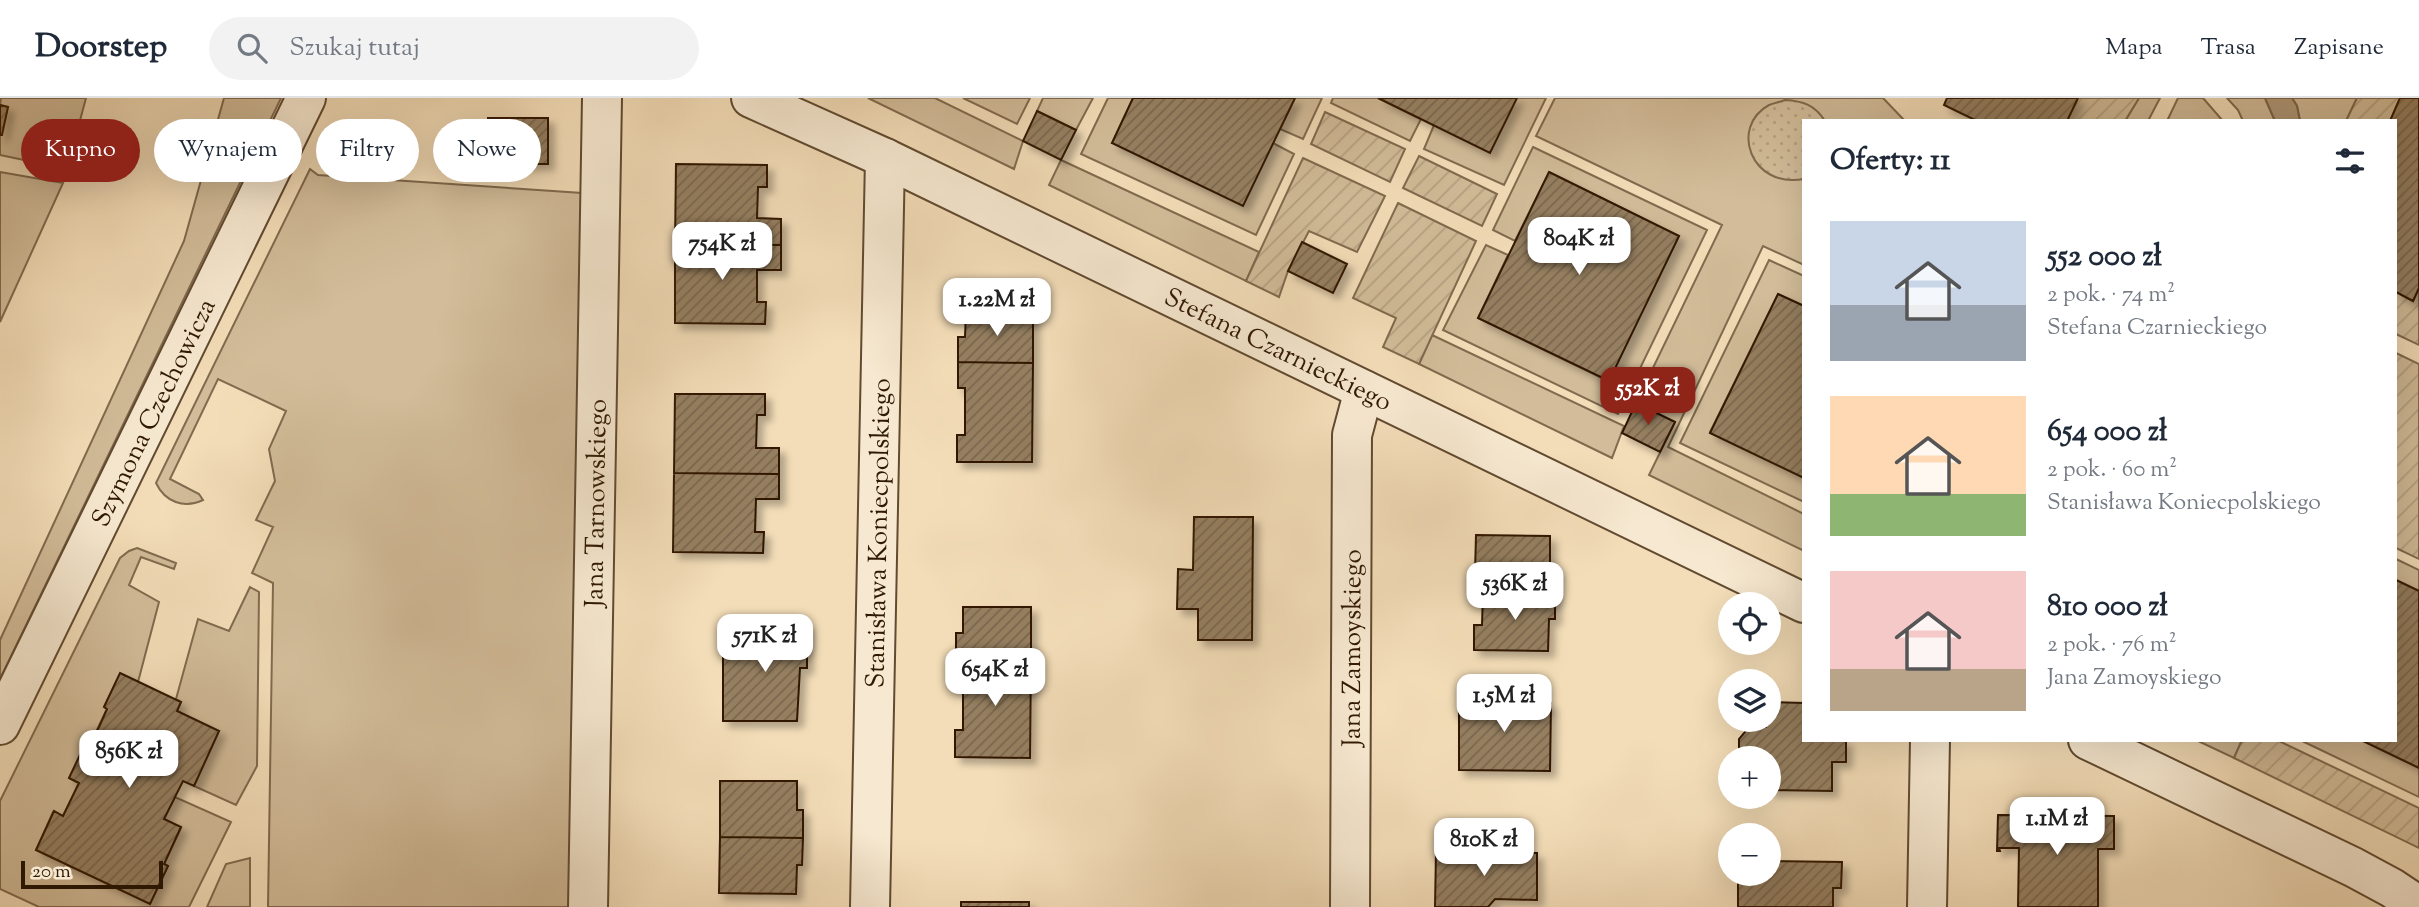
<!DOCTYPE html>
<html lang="pl">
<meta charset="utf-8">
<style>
body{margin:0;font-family:"Sorts Mill Goudy",serif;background:#f2f2f3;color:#1f2937;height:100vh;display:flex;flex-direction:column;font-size:26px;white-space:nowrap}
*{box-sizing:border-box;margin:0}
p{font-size:23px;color:#747a83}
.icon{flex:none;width:38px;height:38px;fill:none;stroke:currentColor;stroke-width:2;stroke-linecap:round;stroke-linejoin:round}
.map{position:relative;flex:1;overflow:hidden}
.details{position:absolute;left:1802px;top:21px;width:595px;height:623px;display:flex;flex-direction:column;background:#fff;border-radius:0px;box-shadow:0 7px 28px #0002}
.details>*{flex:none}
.top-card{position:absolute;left:21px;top:21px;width:665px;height:63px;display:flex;gap:14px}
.buttons{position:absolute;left:1718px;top:494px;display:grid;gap:14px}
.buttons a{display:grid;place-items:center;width:63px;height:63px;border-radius:50%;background:#fff;box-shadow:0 7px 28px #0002;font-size:35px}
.scale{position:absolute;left:21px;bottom:18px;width:142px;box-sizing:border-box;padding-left:7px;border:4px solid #301902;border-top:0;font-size:19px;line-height:24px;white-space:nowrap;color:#301902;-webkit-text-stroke:5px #f7e9d1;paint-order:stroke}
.price{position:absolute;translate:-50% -60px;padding:0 16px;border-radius:14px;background:#fff;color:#222;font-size:23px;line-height:46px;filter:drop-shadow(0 2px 4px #0008)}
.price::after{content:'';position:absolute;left:50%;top:42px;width:21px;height:16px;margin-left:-10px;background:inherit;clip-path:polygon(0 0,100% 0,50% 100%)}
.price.selected{background:#8f2418;color:#fff}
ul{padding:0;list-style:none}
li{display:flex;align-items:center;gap:21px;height:175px;padding:0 28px}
li span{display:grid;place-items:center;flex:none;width:196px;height:140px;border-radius:0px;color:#555}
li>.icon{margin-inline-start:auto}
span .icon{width:84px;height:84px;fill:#fffc;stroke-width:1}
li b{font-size:30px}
h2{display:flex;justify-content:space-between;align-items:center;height:84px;padding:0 28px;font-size:30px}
.chip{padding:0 24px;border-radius:32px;background:#fff;box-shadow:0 7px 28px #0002;font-size:24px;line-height:63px}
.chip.selected{background:#8f2418;color:#fff}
header{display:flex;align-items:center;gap:42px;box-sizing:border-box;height:98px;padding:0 35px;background:#fff;border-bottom:2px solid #e0e1e3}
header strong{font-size:33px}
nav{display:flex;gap:38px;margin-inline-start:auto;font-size:24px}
.search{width:490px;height:63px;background:#f2f2f3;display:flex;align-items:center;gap:18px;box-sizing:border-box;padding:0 24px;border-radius:38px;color:#747a83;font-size:26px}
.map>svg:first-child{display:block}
.grass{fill:#d2bc99;stroke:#816a4e;stroke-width:2}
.park{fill:url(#park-dots);stroke:#816a4e;stroke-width:2}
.garden{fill:url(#garden-furrows);stroke:#816a4e;stroke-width:2}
.water{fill:#b19a7a;stroke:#7d664a;stroke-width:2}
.building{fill:url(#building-hatch);stroke:#301902;stroke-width:2;filter:url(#shadow)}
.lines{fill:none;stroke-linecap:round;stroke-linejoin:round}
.minor-casing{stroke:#614a30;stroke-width:42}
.minor{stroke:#f7e9d1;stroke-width:38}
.labels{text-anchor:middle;stroke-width:5;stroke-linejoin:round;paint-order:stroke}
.street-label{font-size:26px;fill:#301902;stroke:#f7e9d1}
</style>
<header>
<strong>Doorstep</strong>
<div class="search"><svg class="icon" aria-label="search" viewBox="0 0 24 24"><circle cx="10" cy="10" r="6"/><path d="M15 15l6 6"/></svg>Szukaj tutaj</div>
<nav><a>Mapa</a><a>Trasa</a><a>Zapisane</a></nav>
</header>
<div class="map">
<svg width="2419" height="809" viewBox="0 0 2419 809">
<defs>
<pattern id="park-dots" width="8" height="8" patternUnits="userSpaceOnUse" patternTransform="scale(1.75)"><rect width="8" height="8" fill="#d2bc99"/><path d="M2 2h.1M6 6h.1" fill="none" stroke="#b5a182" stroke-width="1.8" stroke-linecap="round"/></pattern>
<pattern id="garden-furrows" width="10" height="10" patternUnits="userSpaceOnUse" patternTransform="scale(1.75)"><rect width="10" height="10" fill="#d2bc99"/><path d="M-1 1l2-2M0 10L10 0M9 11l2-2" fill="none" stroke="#b5a182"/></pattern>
<pattern id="building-hatch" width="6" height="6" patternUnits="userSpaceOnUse" patternTransform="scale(1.75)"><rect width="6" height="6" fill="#957f61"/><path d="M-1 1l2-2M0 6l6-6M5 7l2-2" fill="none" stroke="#7a674e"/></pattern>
<filter id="shadow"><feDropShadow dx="6" dy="6" stdDeviation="3.5" flood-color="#0004"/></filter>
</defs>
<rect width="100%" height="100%" fill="#f3ddb8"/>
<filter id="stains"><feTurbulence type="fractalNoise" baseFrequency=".00286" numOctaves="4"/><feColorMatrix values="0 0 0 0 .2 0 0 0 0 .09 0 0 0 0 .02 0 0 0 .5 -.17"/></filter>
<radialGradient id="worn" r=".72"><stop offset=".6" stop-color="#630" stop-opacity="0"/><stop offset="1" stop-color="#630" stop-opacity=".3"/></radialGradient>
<path class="grass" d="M1,0H86L67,71L0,57V37L8,9L0,7Z
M224,0H281L0,581V542L184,143Z
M868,0H935L1023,43L1014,71Z
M963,0H1030L1017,26Z
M1043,0H1093L1076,32L1037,13Z
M1108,0H1133L1112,45H1273L1294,56L1256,137L1081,56Z
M1295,0H1322L1303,41L1280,31Z
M1333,0H1378L1421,21L1410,43L1331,5Z
M1517,0H1546L1504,87L1424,51L1434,27Z
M1555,0H1883L1905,23H1804V167L1763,148L1668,349L1804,416V453L1649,377L1675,324L1636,305L1722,127L1536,38Z
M2139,0H2160L2148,23H2125Z
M2178,0H2203L2223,23H2167Z
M2227,0H2265L2275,23H2243L2238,12Z
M2292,0H2357L2346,23H2300L2297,8Z
M1533,49L1707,132L1618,316L1443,232L1486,147L1508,157L1478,220L1608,283L1679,138L1549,74L1515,143L1493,132Z
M1061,62L1259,154L1246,183L1049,87Z
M310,71L318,77L582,95L575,809H268L273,485L252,475L273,429L256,422L275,383L269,351L286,313L218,281L170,381L199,396L203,402C184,411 165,404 156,385Z
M0,74L63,85L0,224Z
M1769,162L1804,178V208L1778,196L1710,334L1804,380V404L1680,345Z
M1432,237L1624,328L1612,360L1419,266Z
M137,450L176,465L174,471L141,459L129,487L159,504L138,584L120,576L104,609L107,611L91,644L88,642L69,680L79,685L63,718L53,714L36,752L150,806L168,768L164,766L181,730L164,721L175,699L231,724L189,809H39L0,791V703L120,460L129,453Z
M2396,461L2419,472V493L2396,482Z
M250,489L259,494L257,668L236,707L194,688L219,633L177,613L181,604L176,601L198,521L229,533Z
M2196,642H2242L2234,660Z
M2300,642H2361L2419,670V699Z
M250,760V809H207L226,766Z"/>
<path class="park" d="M1785,2C1803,3 1815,7 1825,23H1804V81C1751,91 1729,29 1769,7C1774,5 1780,4 1785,2Z"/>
<path class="garden" d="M2078,0H2139L2125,23H2067Z
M2357,0H2400L2390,23H2346Z
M1325,14L1405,51L1390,84L1311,46Z
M1419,58L1497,96L1482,128L1403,90Z
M1303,60L1385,98L1357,154L1309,133L1288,173L1279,199L1246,183Z
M1398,105L1476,143L1419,266L1383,249L1396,220L1353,200Z
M2419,190V247L2396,236V194L2413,203Z
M2396,255L2419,266V461L2396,450Z
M2242,642H2277L2419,710V750L2234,660Z"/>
<path class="water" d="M2265,0H2292L2297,8L2300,23H2275Z"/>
<path class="building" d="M1133,0H1295L1243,108L1112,45Z
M1378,0H1517L1490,55Z
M1947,0H2078L2067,23H1977L1944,7Z
M2400,0H2419V190L2413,203L2396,194V23H2390Z
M0,7L8,9L2,37H0Z
M1037,13L1076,32L1061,62L1023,43Z
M488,20H548V66H488Z
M676,66L767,67V89H758L757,120L781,121V147L675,146Z
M1549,74L1679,138L1609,283L1478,220Z
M1302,144L1347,166L1333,195L1288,173Z
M675,146L781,147V172H757V204H766L765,226L675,225Z
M1778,196L1804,208V380L1710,335Z
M966,214L1033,215V265L958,264V239H965Z
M958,264L1033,265L1032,364H957V337H965V290H958Z
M675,296H765V317H757L756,350H779V376L674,375Z
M1636,305L1675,324L1660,354L1622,335Z
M674,375L779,376V401H756L755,434H764L763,455L673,454Z
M1194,419H1253L1252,542H1198V511H1177L1178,471L1193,472Z
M1476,437L1550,438V470H1556L1555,496L1483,494V475H1475Z
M2396,482L2419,493V670L2361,642H2396Z
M1483,494L1555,496V521H1549L1548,553L1474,552V527H1482Z
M963,509H1031V560H956V535H963Z
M748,525L807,526V570H800L797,623H723V547H748Z
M956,560H1031L1030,660L955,659V632H963V585H956Z
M120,575L181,604L177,613L219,633L194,688L183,683L164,721L181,729L164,766L168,768L150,806L36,752L54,713L63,718L79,685L69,680L87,642L91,644L99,629L107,611L104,609Z
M1473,590H1501L1500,604L1551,605L1550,673L1459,672V604H1473Z
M1769,604L1804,605V642H1846V664H1832V693L1769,692V660H1743L1739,656V641L1745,634V629H1766V621H1769Z
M720,683H797V712H803V740L720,739Z
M1998,717L2114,718V751H2098V809H2018L2019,750H1999L2000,753H1997Z
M720,739L803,740L802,767H797L796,796L719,795Z
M1436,753L1537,755V802L1495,801L1488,809H1435Z
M1769,763L1842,764L1841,790H1833V809H1738V775H1769Z
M961,804H1029V809H961Z"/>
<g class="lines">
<g class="minor-casing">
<g id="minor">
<path id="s1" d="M751,0L885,60L1804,505"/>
<path id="s2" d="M0,627L306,0"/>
<path d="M2088,642L2353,769L2392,790L2419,808"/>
<path id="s3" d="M588,809L602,0"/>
<path id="s4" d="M870,809L885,60"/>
<path id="s5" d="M1350,809L1352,337L1364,292"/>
<path d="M1927,809L1930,642"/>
</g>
</g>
<use href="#minor" class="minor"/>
</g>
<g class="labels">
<g class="street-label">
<text dy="9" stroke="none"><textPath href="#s1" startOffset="584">Stefana Czarnieckiego</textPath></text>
<text dy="9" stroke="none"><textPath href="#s2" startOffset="348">Szymona Czechowicza</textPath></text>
<text dy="9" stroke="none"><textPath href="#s3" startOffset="404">Jana Tarnowskiego</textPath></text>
<text dy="9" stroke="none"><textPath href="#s4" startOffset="374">Stanisława Koniecpolskiego</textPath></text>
<text dy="9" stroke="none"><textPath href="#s5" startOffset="259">Jana Zamoyskiego</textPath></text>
</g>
</g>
<rect width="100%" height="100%" filter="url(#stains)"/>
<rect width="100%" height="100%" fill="url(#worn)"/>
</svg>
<div class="buttons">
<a><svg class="icon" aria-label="locate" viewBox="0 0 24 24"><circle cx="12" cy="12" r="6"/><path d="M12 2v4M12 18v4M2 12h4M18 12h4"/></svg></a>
<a><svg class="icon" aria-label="layers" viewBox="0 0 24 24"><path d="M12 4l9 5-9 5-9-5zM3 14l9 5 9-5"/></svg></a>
<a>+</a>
<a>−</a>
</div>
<div class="scale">20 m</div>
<b class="price" style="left:1579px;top:179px">804K zł</b>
<b class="price" style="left:722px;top:184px">754K zł</b>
<b class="price" style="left:997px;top:240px">1.22M zł</b>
<b class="price selected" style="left:1648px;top:329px">552K zł</b>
<b class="price" style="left:1515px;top:524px">536K zł</b>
<b class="price" style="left:765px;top:576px">571K zł</b>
<b class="price" style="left:995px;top:610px">654K zł</b>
<b class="price" style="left:1504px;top:636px">1.5M zł</b>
<b class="price" style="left:129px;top:692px">856K zł</b>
<b class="price" style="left:2057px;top:759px">1.1M zł</b>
<b class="price" style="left:1484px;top:780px">810K zł</b>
<div class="top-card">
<a class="chip selected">Kupno</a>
<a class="chip">Wynajem</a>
<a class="chip">Filtry</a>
<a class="chip">Nowe</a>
</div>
<section class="details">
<h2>Oferty: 11<svg class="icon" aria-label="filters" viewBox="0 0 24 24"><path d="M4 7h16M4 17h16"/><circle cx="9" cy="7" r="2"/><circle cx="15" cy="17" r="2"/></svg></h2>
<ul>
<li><span style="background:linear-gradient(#c9d6e8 60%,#9aa5b1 0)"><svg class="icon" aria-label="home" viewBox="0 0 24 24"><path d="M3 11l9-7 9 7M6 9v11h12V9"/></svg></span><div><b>552 000 zł</b><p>2 pok. · 74 m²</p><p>Stefana Czarnieckiego</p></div></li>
<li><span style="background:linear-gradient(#ffd9b3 70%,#8fb573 0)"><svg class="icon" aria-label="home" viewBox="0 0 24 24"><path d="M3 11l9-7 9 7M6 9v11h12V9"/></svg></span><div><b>654 000 zł</b><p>2 pok. · 60 m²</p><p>Stanisława Koniecpolskiego</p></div></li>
<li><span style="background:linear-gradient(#f6c9c9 70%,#b9a48a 0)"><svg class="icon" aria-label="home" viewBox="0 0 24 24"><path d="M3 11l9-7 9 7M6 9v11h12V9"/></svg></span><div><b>810 000 zł</b><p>2 pok. · 76 m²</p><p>Jana Zamoyskiego</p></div></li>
</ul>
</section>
</div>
